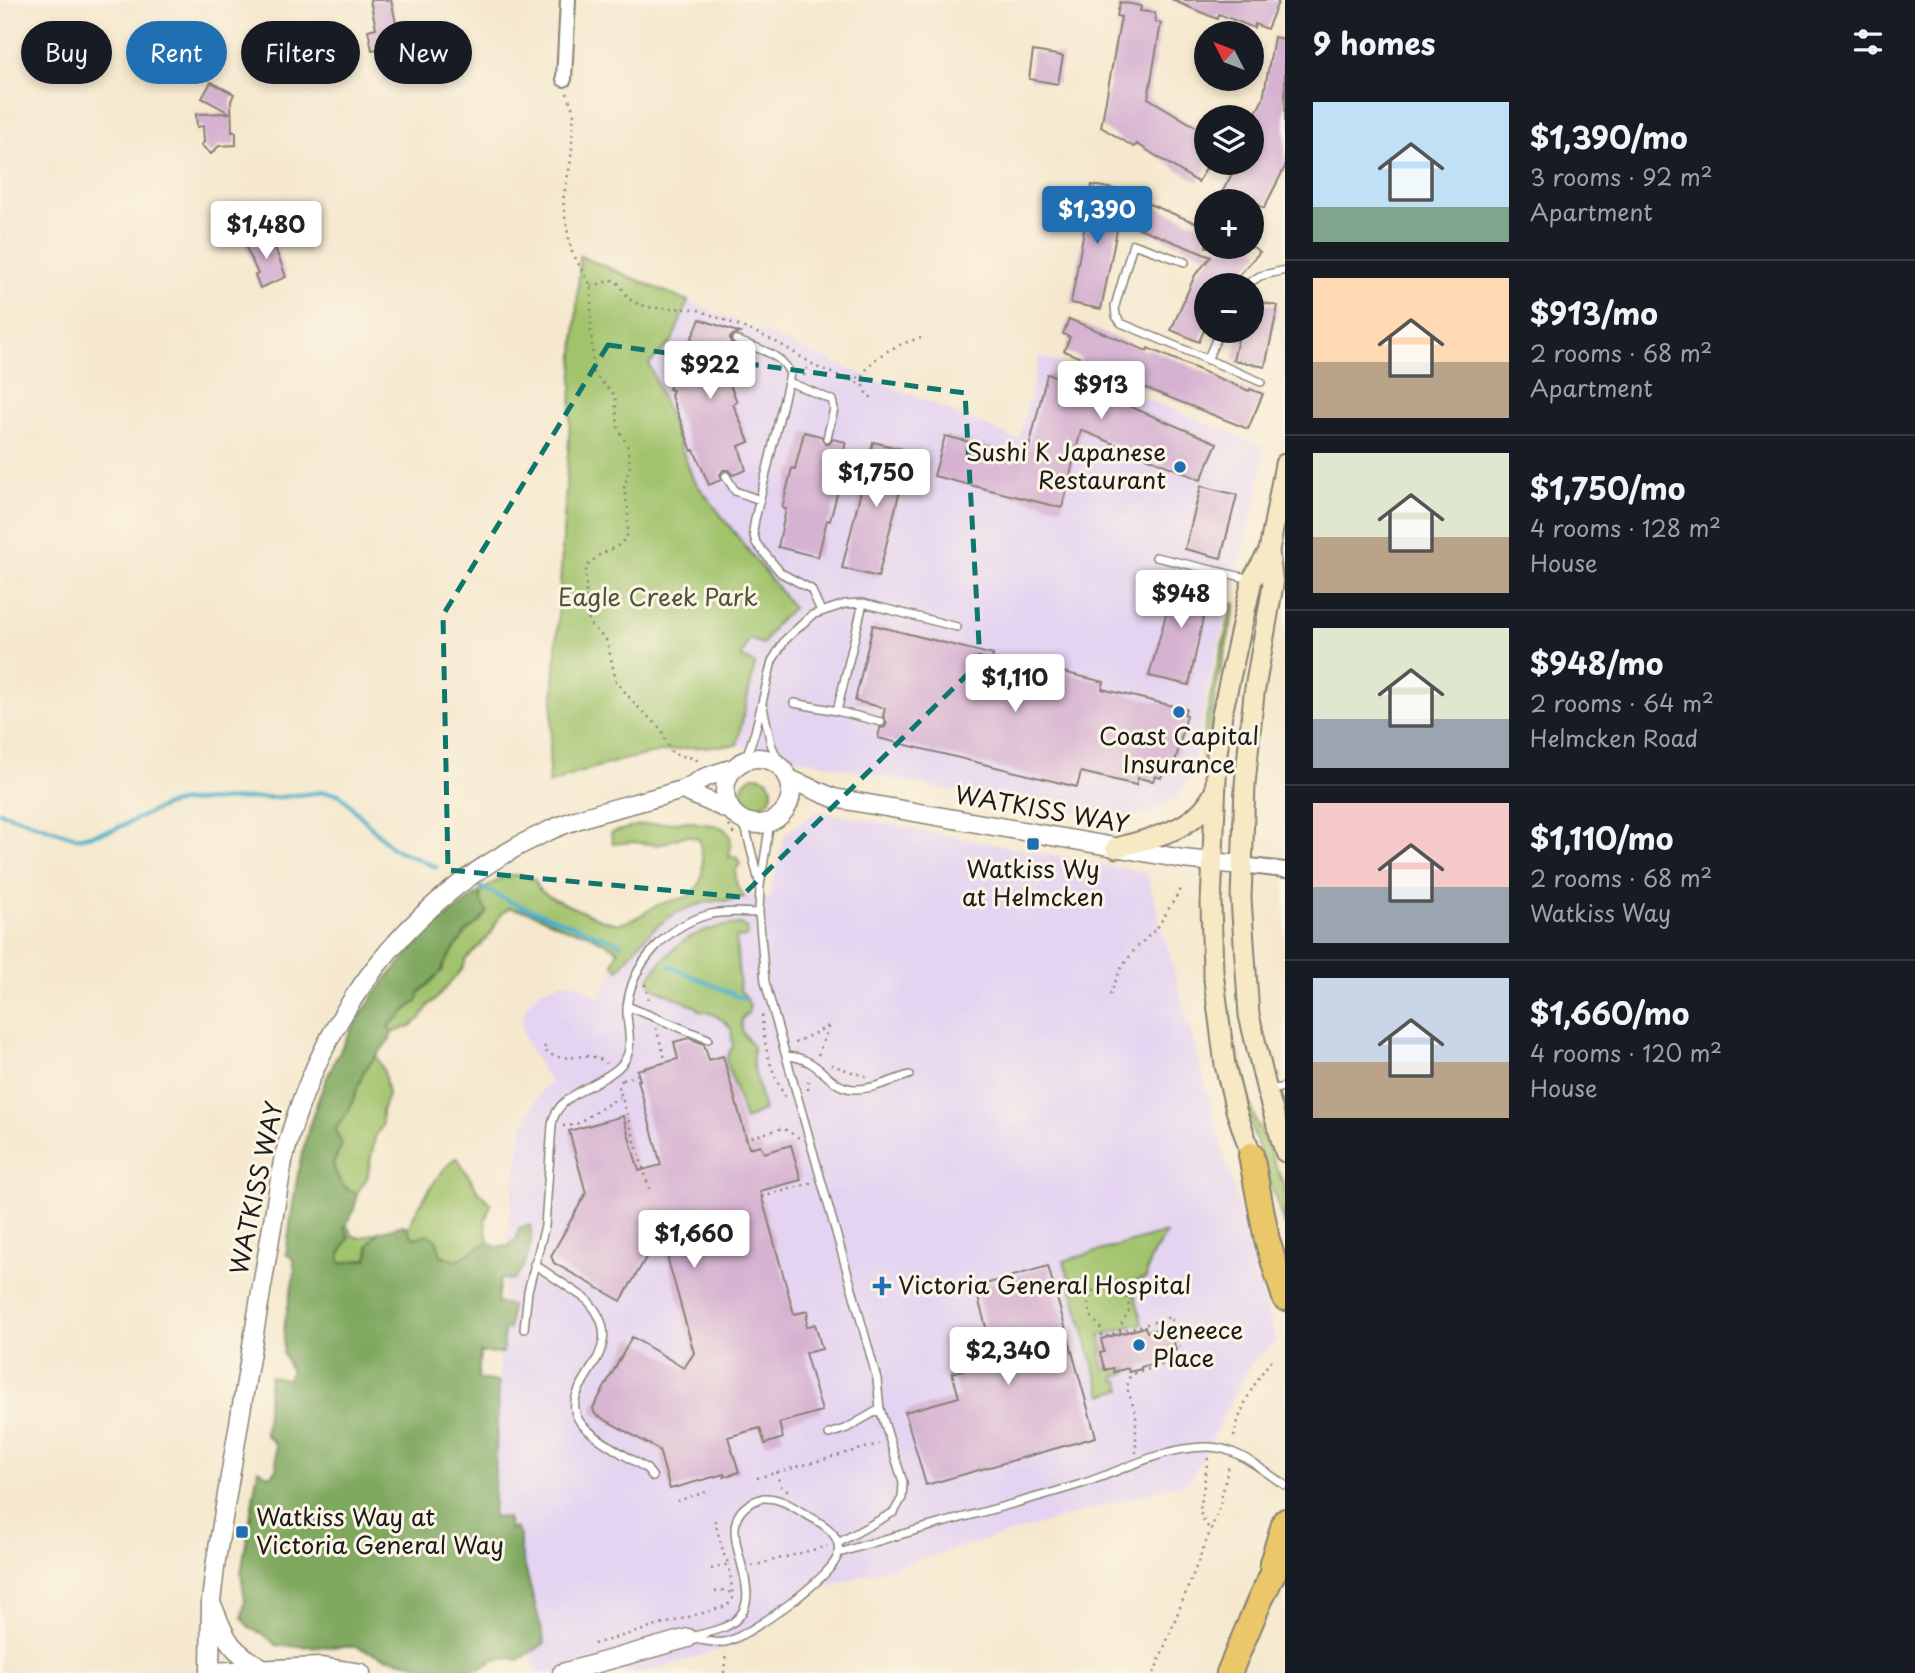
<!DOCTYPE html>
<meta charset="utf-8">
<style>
body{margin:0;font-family:"Playpen Sans",sans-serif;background:#242831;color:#f1f3f6;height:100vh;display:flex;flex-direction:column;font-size:26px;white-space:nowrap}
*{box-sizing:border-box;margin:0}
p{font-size:23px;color:#9ea1a6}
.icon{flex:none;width:38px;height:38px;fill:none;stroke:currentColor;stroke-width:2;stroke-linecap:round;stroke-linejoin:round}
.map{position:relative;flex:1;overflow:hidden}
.drawer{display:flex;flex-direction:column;background:#171b24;width:630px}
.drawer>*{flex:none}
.top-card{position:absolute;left:21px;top:21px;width:665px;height:63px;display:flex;gap:14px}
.needle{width:46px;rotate:312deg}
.fabs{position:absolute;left:1194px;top:21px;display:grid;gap:14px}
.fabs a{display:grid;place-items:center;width:70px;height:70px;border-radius:50%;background:#171b24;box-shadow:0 4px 10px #0003;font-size:35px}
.price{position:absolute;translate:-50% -60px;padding:0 16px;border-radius:7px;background:#fff;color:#222;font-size:23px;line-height:46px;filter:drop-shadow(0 2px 4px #0008)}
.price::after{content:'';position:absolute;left:50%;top:42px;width:21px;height:16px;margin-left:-10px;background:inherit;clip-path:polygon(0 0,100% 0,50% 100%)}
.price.on{background:#1f6fb2;color:#fff}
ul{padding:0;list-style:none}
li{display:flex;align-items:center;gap:21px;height:175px;padding:0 28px}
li+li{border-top:2px solid #363941}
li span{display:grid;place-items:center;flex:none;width:196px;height:140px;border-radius:0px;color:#555}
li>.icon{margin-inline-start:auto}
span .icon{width:84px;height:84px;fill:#fffc;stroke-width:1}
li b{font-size:30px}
h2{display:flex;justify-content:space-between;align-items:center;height:84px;padding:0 28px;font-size:30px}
.chip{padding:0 24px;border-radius:32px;background:#171b24;box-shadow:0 4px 10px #0003;font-size:24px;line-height:63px}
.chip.on{background:#1f6fb2;color:#fff}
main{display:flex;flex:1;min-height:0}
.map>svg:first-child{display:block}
.built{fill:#e4d3f1}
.green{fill:#a1c36c;stroke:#5e7044;stroke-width:2}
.forest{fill:#80a960;stroke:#4e623e;stroke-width:2}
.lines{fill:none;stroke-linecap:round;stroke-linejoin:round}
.stream{stroke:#48afc7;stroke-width:4.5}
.building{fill:#d6b1d1}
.service-casing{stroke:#888275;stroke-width:10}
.minor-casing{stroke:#888275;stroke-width:18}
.tertiary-casing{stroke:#888275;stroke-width:21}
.secondary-casing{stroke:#888275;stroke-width:23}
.motorway-casing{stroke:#888275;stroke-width:28}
.path{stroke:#888275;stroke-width:2.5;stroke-dasharray:2 5;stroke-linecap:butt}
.service{stroke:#fff;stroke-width:7}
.minor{stroke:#fff;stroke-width:14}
.tertiary{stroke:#fff;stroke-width:18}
.secondary{stroke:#f7e9c3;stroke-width:19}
.motorway{stroke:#eac769;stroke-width:24}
.marked{fill:none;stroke:#0f766e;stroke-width:5;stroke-dasharray:14 9;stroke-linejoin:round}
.poi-dot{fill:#1f6fb2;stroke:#fcf5e5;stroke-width:2.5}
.labels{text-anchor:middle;stroke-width:6;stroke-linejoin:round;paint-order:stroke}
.poi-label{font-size:24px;fill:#1c1c1c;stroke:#fcf5e5;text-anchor:start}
.park-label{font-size:24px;fill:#4b5638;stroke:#fcf5e5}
.street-label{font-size:24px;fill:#1c1c1c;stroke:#fcf5e5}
</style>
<main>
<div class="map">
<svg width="1285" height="1673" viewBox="0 0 1285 1673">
<rect width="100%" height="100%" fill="#fcf5e5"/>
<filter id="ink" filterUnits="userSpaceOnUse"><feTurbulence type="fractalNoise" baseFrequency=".0143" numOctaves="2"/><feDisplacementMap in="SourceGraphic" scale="14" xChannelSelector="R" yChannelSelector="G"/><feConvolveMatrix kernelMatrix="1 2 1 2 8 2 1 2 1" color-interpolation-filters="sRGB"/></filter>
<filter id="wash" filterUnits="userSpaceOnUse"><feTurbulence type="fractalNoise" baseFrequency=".00686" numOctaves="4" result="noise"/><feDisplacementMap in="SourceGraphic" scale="28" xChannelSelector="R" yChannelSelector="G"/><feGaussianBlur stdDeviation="1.57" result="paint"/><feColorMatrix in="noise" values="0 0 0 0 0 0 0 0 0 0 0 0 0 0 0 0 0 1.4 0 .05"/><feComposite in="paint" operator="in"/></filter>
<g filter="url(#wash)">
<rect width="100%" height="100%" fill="#f5e8ce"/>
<path class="built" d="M688,301L1019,440L1040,356L1265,447L1257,495L1208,687L1193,770L1177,797L1149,813L1113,819L926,786L737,745L755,664L741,658L749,638L769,634L793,608L693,479L649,363L672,341Z
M818,811L1147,873L1276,1341L1251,1364L1190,1481L824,1587L742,1643L642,1673H536L491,1519L507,1231L523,1126L542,1088L551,1084L525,1041L522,1025L525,1009L540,990L563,982L579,985L600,999L616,962L675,907L735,892L769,899L785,834Z"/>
<path class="green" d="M580,256L688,301L672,341L649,364L693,479L793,608L775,625L763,644L749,639L741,657L755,664L737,745C672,746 609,760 548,784Z
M1233,603L1236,604L1216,690L1204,770C1195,739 1225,638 1233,603Z
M742 791a15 15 0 1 1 30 0a15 15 0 1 1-30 0Z
M687,821C714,828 737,819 729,857L736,856L740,864L735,871L737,886L744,897C734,902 719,900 707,902C664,912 643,936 619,970L613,964L618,950L586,933L567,929L530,912L509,908L500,915L491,934L466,959L462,969L437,998L429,1005L420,1019L408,1027L392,1033L388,1027L418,1000L419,993L442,971L444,964L466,932L480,921V892C503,877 508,869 535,880C536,883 538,888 540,890C548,898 603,921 614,923C629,925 642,914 654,907C664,900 680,901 690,895C707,884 703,856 699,839L687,835L658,845L633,842L613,844L611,833L639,825Z
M741,924L747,928L748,934L745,937L736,938L740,990L746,997L750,1006L748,1013L741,1020L742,1031L753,1047V1065L764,1110L745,1120L726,1059L733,1046L731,1028C721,1018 713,1012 699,1011L698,1008L654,988L650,983L649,978C675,941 696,928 741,924Z
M1237,1050L1253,1114L1285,1187V1227L1246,1111L1231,1052Z
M376,1055L384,1072L388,1095L382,1111V1126L375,1137L367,1178L357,1193C340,1188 338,1179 333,1164L342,1144L335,1130L349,1110L364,1071Z
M457,1157L478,1191L491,1204L485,1221L488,1242L456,1261L441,1255L437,1241L414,1238L407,1230C415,1211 441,1167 457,1157Z
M346,1224L353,1236L360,1238L378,1232L368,1246L369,1252L367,1259L340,1264V1254L348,1237L343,1227Z
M1163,1233L1166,1234L1150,1259L1146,1278L1131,1282L1142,1323L1100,1335L1104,1352L1100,1354L1105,1370L1113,1368L1114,1372L1128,1368L1129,1372L1114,1377L1115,1381L1119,1380L1122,1389L1102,1395L1064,1261Z"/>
<path class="forest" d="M480,892L481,902L487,912L480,921L466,932L444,964L442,971L419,993L418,1000L388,1027L392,1033L390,1039L364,1071L349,1110L335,1130L342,1144L333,1164C338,1179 340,1188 357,1193C356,1206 353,1217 344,1227L349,1237L340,1254V1263L367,1259L369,1252L368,1246L378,1232L404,1225L414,1238L428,1234L437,1241L441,1255L456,1261L488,1242L496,1247L509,1246L517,1238L519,1228L530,1225C535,1244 526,1265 514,1280L500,1279L497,1303L511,1305L509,1330H504L503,1353H480L478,1379L499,1382L493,1517L507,1518L510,1530L516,1528L520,1536V1548L545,1643L519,1660L511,1658L497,1659L479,1669L442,1670L384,1657L357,1647L278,1646L263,1634L249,1628L242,1618L245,1600L241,1573L258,1469L269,1476L277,1469L275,1444L265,1434L270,1376L288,1379L291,1372L283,1353L285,1321L295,1271L293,1259L286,1254C291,1222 294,1190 301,1159C324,1051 389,954 480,892Z"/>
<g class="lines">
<path class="stream" d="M0,812L77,838L113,830L164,806L179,802L281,797L323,792L339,794L392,848L436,867
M479,886L511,902L621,944
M670,966L744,999"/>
</g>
<g id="blocks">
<path class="building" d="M370,0H391L396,23L403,22L408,42L372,50L368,30L376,28Z
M1172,0H1279L1267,29L1255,24L1254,28L1219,14L1217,19Z
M1120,2L1141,6L1140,11L1155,13L1156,22L1161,23L1148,98L1206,133V169L1198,182L1137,144L1134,147L1101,127L1121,17L1117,16Z
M1274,37L1285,39V167L1264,208L1245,197L1243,201H1235L1221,194L1232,174L1209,163H1251V122L1263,99Z
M1033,51L1063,56L1058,84L1029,79Z
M211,82L234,94L231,101L232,132H236V145L219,146L211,154L201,145L204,142L203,126L197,127L196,114L230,113L202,98Z
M1092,185L1125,191L1101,309L1071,303Z
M1144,202L1206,227V247H1253L1260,252L1231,284L1222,276L1213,285H1206V326L1199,342L1171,330L1195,275L1211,257L1134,226Z
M270,234L286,277L260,288L255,275L258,274L245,245Z
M1251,300L1278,306L1265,367L1233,360L1240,331H1251Z
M700,319L740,333L733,335L730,338L731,343L735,346L732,357L741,361L730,385L737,402L733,404L749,442L739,446L746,470L733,475L728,470H723L720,475L721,480L709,485L694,450L692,451L671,396L673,390L669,389Z
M1069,319L1147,351L1148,348L1249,391L1250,389L1263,394L1248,429L1096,368L1090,390L1217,443L1201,480L1081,430L1062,508L934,476L945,436L1027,456L1047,374L1072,380L1081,358L1064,351L1070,337L1063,334Z
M804,432L821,436L825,444H829L833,439L846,442L840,466L844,467L830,521L827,520L818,557L778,547L786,509L782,508L792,468L795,469Z
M873,442L910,451L878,577L842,568Z
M1201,486L1237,495L1221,558L1185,549Z
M1173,576L1214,586L1208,609H1205L1189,685L1149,676L1170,600L1167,599Z
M873,625L993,655L989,671L1021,679L1025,663L1104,682L1102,689L1186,709L1184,714L1187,715L1172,774L1163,772L1161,778L1155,776L1153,781L1138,778L1136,785L1081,772L1077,787L878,738L880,728L885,727L887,723L883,716L885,708L855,701Z
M689,1038L704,1044L709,1060L723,1056L749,1148L760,1145L764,1153L791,1145L801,1180L760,1191L794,1314L808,1311L806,1327L815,1324L822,1349L805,1353L822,1411L779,1423L783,1438L765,1444L760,1428L728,1437L739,1472L724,1477V1474L670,1489L659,1450L595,1414L593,1408L632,1337L684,1368L694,1353L667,1256L652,1247L621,1301L554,1263L551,1256L586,1193L569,1131L623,1116L639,1171L661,1165L638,1080H640L637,1070L678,1059L674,1042Z
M1048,1266L1096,1437L926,1485L905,1412L959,1397L952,1373L970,1368L967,1356L992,1349L975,1287Z
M1145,1327L1147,1332L1158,1329L1159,1333L1171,1330L1176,1350L1164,1353L1166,1360L1141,1367V1369L1129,1372L1128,1368L1114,1372L1113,1368L1105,1370L1100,1353L1104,1352L1101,1339Z"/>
</g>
</g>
<g filter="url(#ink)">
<use href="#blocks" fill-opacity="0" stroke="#888275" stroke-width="2"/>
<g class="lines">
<g class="service-casing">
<path id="service" d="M1185,262L1133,244L1115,306L1116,316L1121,323L1261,382
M1246,285L1260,276L1285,270
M736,340C754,348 783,353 790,374L755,519L753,531L756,543L781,573L811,589L821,611
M1207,360L1220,331
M789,382L832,400L834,409L827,438
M726,476L735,491L760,500
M1156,557L1251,579
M863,603L837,711L881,722
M794,703L837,711
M763,707L771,744L781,767
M745,760L755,732L772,661L785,640L812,615L845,604L863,603L957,627
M744,822L759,882
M770,822L760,886L759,913L765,982L856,1303L877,1379L880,1409L903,1482L902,1498L894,1512L838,1543
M627,1006L708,1039
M786,1056C823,1058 825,1087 854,1089C872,1090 892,1080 909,1075
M1269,1090L1285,1087
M534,1264L586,1299C639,1353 553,1383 580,1422C591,1437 630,1458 647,1469L653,1477
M524,1329L528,1291L545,1226L552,1125C556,1092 603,1086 622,1064C636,1048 626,1027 627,1008C631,963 668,925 711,914C726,911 743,912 759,913
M829,1434L847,1428L880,1409
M763,1498C780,1497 793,1507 807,1515C822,1523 842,1534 838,1554C835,1575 747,1638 725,1642C714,1644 699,1639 688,1638C700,1634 713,1632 725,1627C786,1598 692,1519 763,1498Z
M839,1553C919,1527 1001,1509 1081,1484C1123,1471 1164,1446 1209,1447C1239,1448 1261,1470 1285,1485"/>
</g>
<g class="minor-casing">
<path id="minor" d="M564,79L568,0
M1241,865L1285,870"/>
</g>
<g class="tertiary-casing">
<path id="tertiary" d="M725 791a33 33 0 1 1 66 0a33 33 0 1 1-66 0Z
M789,779L834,798L1183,859L1241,865
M683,790L729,810
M214,1609C226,1641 232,1652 263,1668
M209,1672L320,1667L361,1673
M210,1673L211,1601L216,1560L283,1161C319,1017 407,897 544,833C588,812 635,805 681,790C689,788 696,782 704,778C714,774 724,771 734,768
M562,1673L688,1638"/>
</g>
<g class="secondary-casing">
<path id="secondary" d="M1285,464L1269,551L1273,585L1254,694L1250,732L1245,785L1241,899L1249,1015L1267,1091L1285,1152
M1116,848C1154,837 1196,831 1215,791
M1255,1166L1236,1110L1225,1065L1213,972L1211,904L1217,754L1222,714L1252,580L1269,551"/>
</g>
<g class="motorway-casing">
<path id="motorway" d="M1251,1155L1267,1240L1285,1298
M1272,1563L1285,1521
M1229,1673L1260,1600L1285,1549"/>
</g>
<path class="path" d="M567,93L574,112L571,160L563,200L565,217L571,250L591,286V331L594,374L615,396L618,427L627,445L630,466L624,488L628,510V534L621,544L598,556L586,567V596L589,623L607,641L616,681L634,703L661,729L672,754L694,758L699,762
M591,286L613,280L619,284L629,299L638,304L653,308L696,309L755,332L780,344L819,368L863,385L867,395L874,399
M804,376L809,363
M851,380L855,377L862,378C870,356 900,343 921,338
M729,826L736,838
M645,984L650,1005
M1110,995L1121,968L1135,949L1157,928L1181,889
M762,1015C763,1044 771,1073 786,1098
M656,1028L666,1062
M795,1043L829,1026
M545,1046L543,1050C568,1068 584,1046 606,1063
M818,1055L830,1022
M831,1065L868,1077
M622,1080L619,1088L650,1191
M623,1080L637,1075
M808,1090L809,1076
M563,1126L575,1125L621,1096
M745,1139L783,1128L799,1138
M762,1197L811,1183
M1120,1331V1327L1130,1309L1122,1282C1095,1273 1075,1307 1100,1326L1102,1337L1171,1317L1183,1359L1132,1374L1129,1378L1127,1388L1136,1414V1453
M1234,1437C1240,1408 1254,1382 1272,1359
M1208,1458L1200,1511L1202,1519L1211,1531
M776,1472L781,1486L790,1492
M757,1478L879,1444
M677,1501L706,1492
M752,1566L827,1546
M711,1569L729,1564L725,1558L714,1518
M715,1592L724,1590L731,1593
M594,1644L727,1606L733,1598L729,1564
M724,1673L726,1652
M1154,1673L1219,1509L1229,1464"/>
<use href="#service" class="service"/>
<use href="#minor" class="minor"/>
<use href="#tertiary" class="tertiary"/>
<use href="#secondary" class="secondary"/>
<use href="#motorway" class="motorway"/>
</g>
</g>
<path class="marked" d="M608,345L965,393L980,662L741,897L448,870L443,615Z"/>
<g class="poi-dot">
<circle cx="1180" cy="467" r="7"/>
<circle cx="1179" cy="712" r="7"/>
<rect x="1026" y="837" width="14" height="14" rx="3.5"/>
<path d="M878.5 1275.5h7v7h7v7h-7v7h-7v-7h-7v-7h7z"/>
<circle cx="1139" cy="1345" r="7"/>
<rect x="235" y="1525" width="14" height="14" rx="3.5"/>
</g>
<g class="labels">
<g class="poi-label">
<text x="1166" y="461" text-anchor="end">Sushi K Japanese<tspan x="1166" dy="28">Restaurant</tspan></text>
<text x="1179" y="745" text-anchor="middle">Coast Capital<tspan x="1179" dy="28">Insurance</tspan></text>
<text x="1033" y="878" text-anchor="middle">Watkiss Wy<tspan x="1033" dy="28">at Helmcken</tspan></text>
<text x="898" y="1294">Victoria General Hospital</text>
<text x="1153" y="1339">Jeneece<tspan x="1153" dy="28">Place</tspan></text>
<text x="256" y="1526">Watkiss Way at<tspan x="256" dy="28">Victoria General Way</tspan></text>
</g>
<g class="park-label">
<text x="658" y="606">Eagle Creek Park</text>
</g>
<g class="street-label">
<text transform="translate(1042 810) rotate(10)" y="8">WATKISS WAY</text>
<text transform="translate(257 1188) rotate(-78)" y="8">WATKISS WAY</text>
</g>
</g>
</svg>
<div class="fabs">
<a><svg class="needle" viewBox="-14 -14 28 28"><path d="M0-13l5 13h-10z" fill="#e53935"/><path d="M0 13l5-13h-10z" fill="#9ea1a6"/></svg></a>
<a><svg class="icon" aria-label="layers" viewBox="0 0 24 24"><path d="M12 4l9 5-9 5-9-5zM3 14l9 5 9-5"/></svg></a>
<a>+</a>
<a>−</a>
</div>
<b class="price on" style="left:1097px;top:246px">$1,390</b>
<b class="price" style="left:266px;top:261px">$1,480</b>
<b class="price" style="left:710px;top:401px">$922</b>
<b class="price" style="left:1101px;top:421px">$913</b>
<b class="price" style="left:876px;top:509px">$1,750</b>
<b class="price" style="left:1181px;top:630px">$948</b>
<b class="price" style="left:1015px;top:714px">$1,110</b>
<b class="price" style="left:694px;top:1270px">$1,660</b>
<b class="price" style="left:1008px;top:1387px">$2,340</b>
<div class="top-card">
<a class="chip">Buy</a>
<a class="chip on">Rent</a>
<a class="chip">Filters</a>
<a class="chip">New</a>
</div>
</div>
<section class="drawer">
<h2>9 homes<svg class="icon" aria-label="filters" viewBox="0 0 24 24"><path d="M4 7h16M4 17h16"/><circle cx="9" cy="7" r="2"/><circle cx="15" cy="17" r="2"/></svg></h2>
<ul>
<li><span style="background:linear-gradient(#bfe0f5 75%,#7fa58c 0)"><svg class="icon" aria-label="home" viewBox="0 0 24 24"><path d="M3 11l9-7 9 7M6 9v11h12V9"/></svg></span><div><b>$1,390/mo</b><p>3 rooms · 92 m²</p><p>Apartment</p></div></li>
<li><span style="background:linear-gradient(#ffd9b3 60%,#b9a48a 0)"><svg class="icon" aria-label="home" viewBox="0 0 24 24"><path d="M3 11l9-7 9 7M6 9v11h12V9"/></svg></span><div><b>$913/mo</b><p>2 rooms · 68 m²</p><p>Apartment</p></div></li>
<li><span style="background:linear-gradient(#dfe7d0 60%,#b9a48a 0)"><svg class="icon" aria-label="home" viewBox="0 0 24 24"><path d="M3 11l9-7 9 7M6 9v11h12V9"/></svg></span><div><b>$1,750/mo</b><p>4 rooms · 128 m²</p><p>House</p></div></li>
<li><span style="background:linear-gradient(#dfe7d0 65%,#9aa5b1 0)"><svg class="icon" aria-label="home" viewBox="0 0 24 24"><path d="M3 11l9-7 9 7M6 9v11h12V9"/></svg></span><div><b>$948/mo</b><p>2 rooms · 64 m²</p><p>Helmcken Road</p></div></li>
<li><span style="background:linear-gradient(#f6c9c9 60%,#9aa5b1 0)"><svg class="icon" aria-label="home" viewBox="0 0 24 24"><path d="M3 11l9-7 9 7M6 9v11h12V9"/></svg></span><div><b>$1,110/mo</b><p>2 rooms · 68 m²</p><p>Watkiss Way</p></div></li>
<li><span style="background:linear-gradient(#c9d6e8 60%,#b9a48a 0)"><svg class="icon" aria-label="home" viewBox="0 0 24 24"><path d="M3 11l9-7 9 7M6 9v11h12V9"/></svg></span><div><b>$1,660/mo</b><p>4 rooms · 120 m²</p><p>House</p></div></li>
</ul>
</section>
</main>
